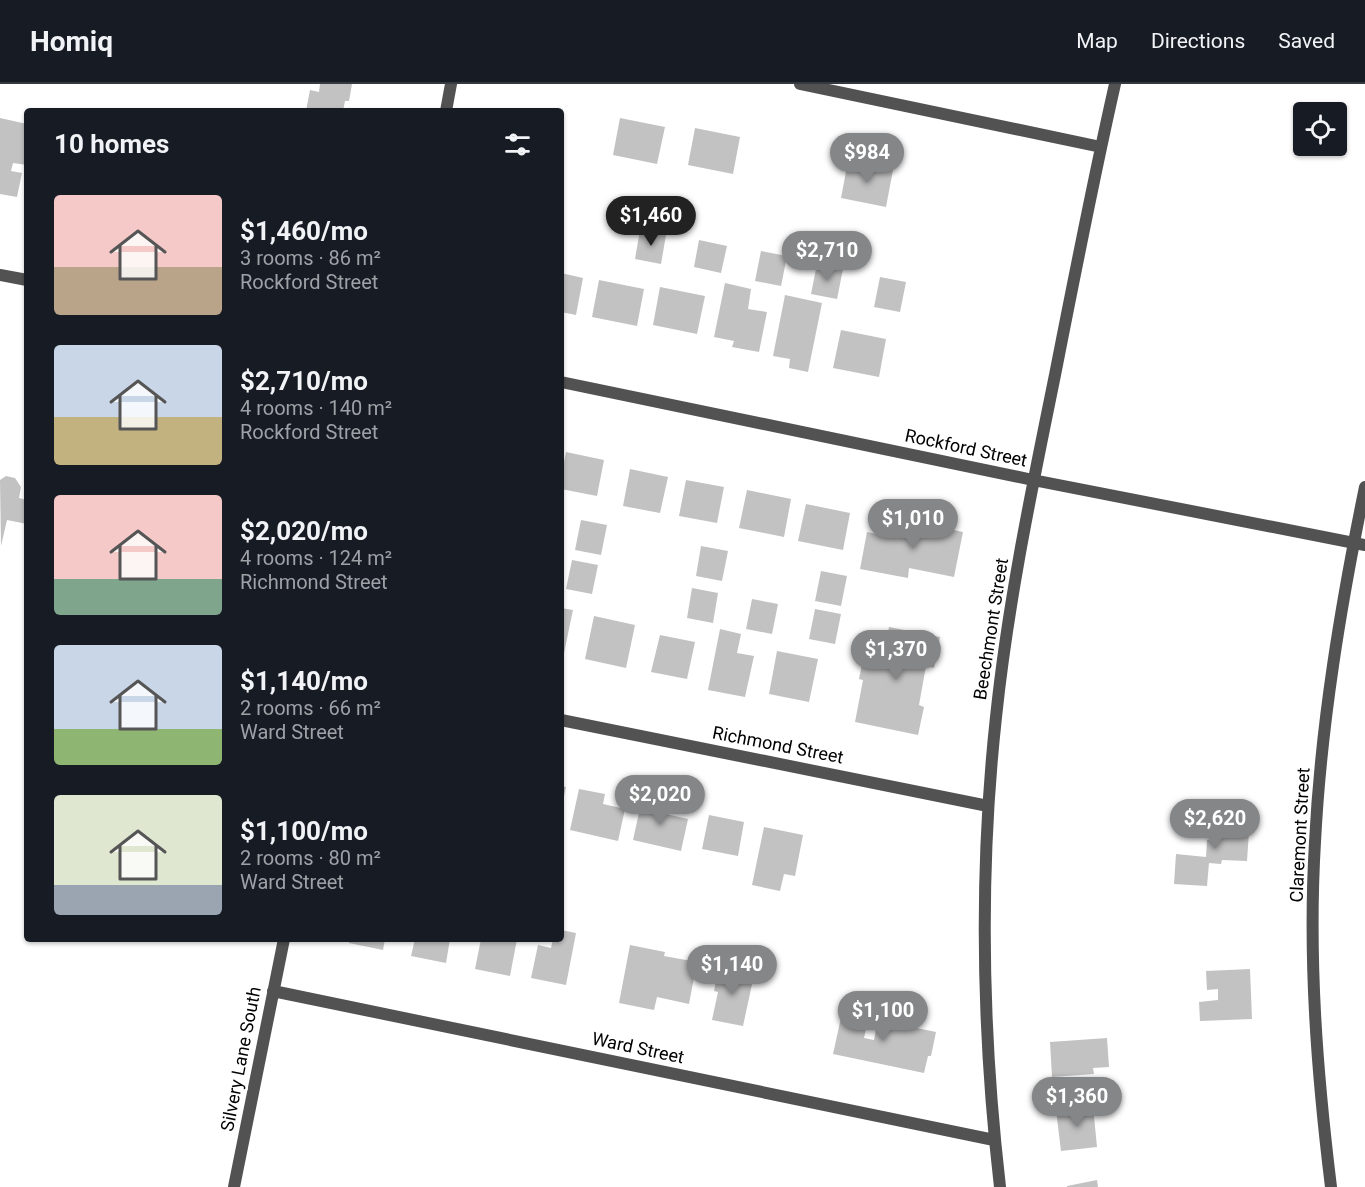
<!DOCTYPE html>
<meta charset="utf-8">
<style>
body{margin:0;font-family:Roboto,sans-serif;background:#242831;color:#f1f3f6;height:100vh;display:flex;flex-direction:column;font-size:22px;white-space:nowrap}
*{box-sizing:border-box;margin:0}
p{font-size:20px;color:#9ea1a6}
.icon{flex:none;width:33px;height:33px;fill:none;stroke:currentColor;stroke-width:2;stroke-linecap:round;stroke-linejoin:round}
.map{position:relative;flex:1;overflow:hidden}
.side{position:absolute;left:24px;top:24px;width:540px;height:834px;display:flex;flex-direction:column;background:#171b24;border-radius:6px;box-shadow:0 2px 4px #0004}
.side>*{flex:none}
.buttons{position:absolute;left:1293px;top:18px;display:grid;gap:12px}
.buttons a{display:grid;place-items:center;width:54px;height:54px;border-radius:6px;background:#171b24;box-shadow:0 2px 4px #0004;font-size:30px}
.price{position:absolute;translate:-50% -51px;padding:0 14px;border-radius:21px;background:#858687;color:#fff;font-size:20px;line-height:39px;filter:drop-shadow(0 2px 3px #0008)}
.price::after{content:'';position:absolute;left:50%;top:36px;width:18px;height:14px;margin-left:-9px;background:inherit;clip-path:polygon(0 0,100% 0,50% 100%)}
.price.on{background:#222;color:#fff}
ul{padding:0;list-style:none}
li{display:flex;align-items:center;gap:18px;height:150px;padding:0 30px}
li span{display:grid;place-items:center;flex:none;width:168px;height:120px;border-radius:6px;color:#555}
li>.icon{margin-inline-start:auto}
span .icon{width:72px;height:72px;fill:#fffc;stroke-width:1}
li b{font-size:26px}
h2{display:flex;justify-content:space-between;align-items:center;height:72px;padding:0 30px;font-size:26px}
header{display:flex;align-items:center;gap:36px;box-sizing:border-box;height:84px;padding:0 30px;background:#171b24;border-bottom:2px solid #363941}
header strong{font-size:28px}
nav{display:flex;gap:33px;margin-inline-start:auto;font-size:21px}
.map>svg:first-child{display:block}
.building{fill:#c2c2c2}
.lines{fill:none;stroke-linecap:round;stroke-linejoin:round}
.minor{stroke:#525252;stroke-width:12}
.labels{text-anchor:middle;stroke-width:5;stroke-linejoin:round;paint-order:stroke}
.street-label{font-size:18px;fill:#000;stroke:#fff}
</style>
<header>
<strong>Homiq</strong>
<nav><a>Map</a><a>Directions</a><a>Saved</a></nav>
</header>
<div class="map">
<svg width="1365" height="1103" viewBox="0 0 1365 1103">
<rect width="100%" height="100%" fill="#fff"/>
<path class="building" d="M320,0H352L349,17H345L343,27H306L310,6L319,8Z
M0,34L27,40V81L13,79L11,87L22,89L17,113L0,110Z
M620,34L665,43L657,80L613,71Z
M695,44L740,53L733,90L688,81Z
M848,77L893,86L886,123L841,114Z
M640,146L666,151L661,180L635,175Z
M699,156L727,162L721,189L694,183Z
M761,167L787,172L781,202L755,197Z
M817,180L843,185L837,215L811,210Z
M561,189L583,194L576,231L561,228Z
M880,193L906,198L900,228L874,223Z
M599,196L644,205L637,242L592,233Z
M725,199L751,205L748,225L767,228L759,268L732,263L734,257L714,253Z
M660,203L705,212L697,250L653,241Z
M785,211L822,219L808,288L789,284L790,275L773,272Z
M841,246L886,255L879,293L833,284Z
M566,368L604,376L597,412L561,405V393Z
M630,385L668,393L660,429L623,422Z
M6,392L15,394L21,403L19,414L27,416V440L7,436L1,462L0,396Z
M686,396L724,403L717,439L679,432Z
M747,406L791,415L784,453L739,444Z
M806,420L850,429L843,466L798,457Z
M581,436L607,441L601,471L575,466Z
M911,437L963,448L954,493L909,484L908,494L860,485L867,448L891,453L894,438L910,441Z
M701,462L728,467L722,497L696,492Z
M572,476L598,481L592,510L566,505Z
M821,487L847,492L841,522L815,517Z
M692,504L718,509L713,539L687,534Z
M752,515L778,520L772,550L746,545Z
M561,524L573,526L564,569H561Z
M815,525L841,530L835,560L809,555Z
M594,532L635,541L626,584L585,575Z
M889,543L940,553L934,584L926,582L919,621L924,623L918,651L855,638L863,596L859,595L866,560L885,564Z
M720,545L741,550L737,569L754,572L745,613L708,606Z
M660,551L695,558L687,595L651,588Z
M777,567L818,575L809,618L769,610Z
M561,702L566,703L562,721H561Z
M579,705L605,710L603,720L625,725L618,757L570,746Z
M642,715L668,720L666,730L688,735L681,767L633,756Z
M709,731L744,738L738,772L702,765Z
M1213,731L1250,733L1247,777L1222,776L1221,780L1209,779L1207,802L1174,800L1176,770L1206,773L1207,756H1211Z
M764,743L803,751L795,792L784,790L780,807L752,801Z
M561,846L576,849L566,901L531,894L538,861L551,864L553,855H561Z
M349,855H385L383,866L349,859Z
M415,855H450L446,879L411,872Z
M481,855H517L510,892L475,885Z
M630,861L665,868L664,872L697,878L689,920L657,913L654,926L619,919Z
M719,883L754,891L743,942L712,936L718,908L714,907Z
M1250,885L1252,935L1200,937L1199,918L1218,916V905L1207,906L1206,887Z
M844,920L870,926L864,954L874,956L878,936L936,948L931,972H928L924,989L833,970Z
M1107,954L1109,983L1093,984L1094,990L1052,993L1050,958Z
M1093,1022L1097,1063L1061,1067L1056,1026Z
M1097,1096L1098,1103H1067V1102Z"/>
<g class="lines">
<path class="minor" d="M800,0L1101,63
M446,27L451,0
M0,191L27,196
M561,298L1033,396L1365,461
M561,636L988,722
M273,907L994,1056
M234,1103L284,855
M1000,1103C982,947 979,789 996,633C1008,518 1032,404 1055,291C1074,194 1093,97 1115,0
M1331,1103C1317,989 1308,874 1315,758C1321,639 1341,520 1365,403"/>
</g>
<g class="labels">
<g class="street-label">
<text transform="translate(966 364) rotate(12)" y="6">Rockford Street</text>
<text transform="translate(991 545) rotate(-81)" y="6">Beechmont Street</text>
<text transform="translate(778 661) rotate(11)" y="6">Richmond Street</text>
<text transform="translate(1300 751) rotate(-87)" y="6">Claremont Street</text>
<text transform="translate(638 964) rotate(12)" y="6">Ward Street</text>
<text transform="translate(241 975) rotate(-79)" y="6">Silvery Lane South</text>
</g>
</g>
</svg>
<div class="buttons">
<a><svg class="icon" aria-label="locate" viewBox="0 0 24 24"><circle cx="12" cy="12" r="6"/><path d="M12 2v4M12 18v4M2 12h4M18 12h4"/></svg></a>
</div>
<b class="price" style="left:867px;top:100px">$984</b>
<b class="price on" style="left:651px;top:163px">$1,460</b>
<b class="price" style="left:827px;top:198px">$2,710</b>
<b class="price" style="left:913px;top:466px">$1,010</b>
<b class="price" style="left:896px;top:597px">$1,370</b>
<b class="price" style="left:660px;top:742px">$2,020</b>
<b class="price" style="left:1215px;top:766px">$2,620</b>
<b class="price" style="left:732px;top:912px">$1,140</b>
<b class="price" style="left:883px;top:958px">$1,100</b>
<b class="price" style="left:1077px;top:1044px">$1,360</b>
<section class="side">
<h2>10 homes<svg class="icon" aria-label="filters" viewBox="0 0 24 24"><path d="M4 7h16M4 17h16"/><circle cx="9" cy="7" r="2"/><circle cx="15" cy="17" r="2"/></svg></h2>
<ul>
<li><span style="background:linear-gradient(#f6c9c9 60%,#b9a48a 0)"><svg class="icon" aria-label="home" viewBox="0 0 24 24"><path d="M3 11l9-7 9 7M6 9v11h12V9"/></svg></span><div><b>$1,460/mo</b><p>3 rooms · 86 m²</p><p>Rockford Street</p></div></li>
<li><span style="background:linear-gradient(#c9d6e8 60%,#c2b280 0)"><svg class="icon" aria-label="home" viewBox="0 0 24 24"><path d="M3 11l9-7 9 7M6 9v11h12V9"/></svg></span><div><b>$2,710/mo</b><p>4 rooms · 140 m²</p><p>Rockford Street</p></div></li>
<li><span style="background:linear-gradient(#f6c9c9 70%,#7fa58c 0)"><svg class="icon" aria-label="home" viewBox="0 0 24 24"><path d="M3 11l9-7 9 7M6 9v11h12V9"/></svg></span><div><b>$2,020/mo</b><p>4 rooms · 124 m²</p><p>Richmond Street</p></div></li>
<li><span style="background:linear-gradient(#c9d6e8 70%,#8fb573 0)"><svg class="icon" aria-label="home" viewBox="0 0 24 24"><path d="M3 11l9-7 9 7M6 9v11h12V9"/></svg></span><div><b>$1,140/mo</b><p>2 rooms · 66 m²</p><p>Ward Street</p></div></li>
<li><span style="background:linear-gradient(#dfe7d0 75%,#9aa5b1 0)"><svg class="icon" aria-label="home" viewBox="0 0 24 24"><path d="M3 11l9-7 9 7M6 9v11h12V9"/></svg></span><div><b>$1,100/mo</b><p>2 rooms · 80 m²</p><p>Ward Street</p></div></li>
</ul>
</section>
</div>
